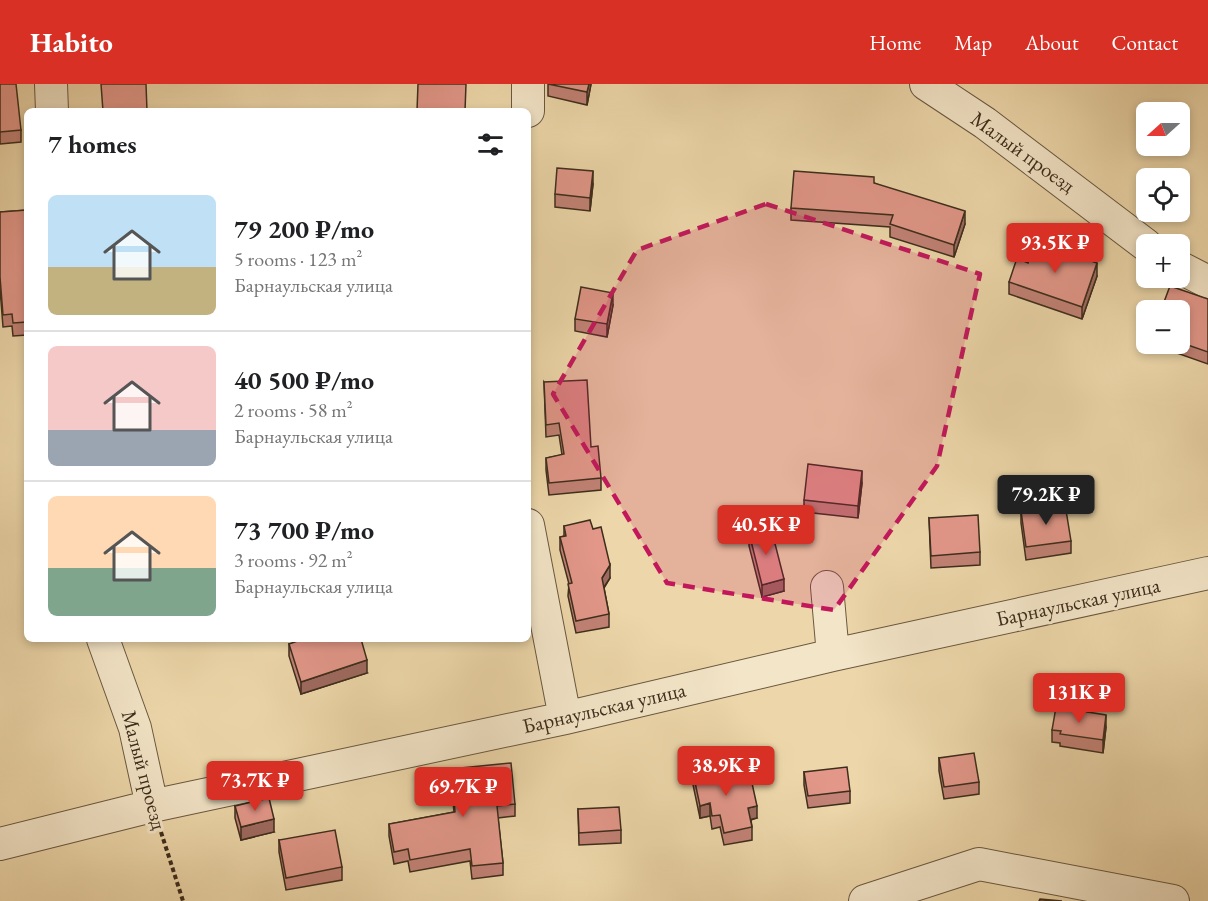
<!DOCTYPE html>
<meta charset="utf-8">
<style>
body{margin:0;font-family:"EB Garamond",serif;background:#f6f6f6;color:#202124;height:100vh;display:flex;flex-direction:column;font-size:22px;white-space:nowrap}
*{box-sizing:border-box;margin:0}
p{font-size:20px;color:#757577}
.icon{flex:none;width:33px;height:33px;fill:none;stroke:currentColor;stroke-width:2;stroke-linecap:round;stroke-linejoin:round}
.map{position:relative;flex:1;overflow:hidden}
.drawer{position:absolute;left:24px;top:24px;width:507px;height:534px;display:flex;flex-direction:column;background:#fff;border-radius:9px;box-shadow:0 3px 9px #0003}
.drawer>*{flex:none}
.needle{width:39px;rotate:249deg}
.fabs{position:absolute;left:1136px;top:18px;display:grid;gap:12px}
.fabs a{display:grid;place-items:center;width:54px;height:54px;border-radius:9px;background:#fff;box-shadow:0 3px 9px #0003;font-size:30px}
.price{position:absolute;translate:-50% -51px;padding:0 14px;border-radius:6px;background:#d93025;color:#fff;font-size:20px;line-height:39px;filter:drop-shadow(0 2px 3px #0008)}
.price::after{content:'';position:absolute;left:50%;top:36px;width:18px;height:14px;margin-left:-9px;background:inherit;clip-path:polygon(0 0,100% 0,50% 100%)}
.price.current{background:#222;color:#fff}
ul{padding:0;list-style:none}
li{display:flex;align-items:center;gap:18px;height:150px;padding:0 24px}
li+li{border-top:2px solid #e0e0e0}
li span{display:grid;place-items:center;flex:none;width:168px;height:120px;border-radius:9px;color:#555}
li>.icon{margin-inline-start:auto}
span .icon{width:72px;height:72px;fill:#fffc;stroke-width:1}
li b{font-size:26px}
h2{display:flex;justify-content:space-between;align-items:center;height:72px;padding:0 24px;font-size:26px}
header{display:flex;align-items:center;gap:36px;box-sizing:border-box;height:84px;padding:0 30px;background:#d93025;color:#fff}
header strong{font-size:28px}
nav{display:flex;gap:33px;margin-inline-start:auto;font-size:21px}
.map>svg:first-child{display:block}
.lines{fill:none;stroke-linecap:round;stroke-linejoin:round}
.minor-casing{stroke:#695840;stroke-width:34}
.path{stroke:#3d2d1c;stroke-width:4;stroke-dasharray:4.5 3;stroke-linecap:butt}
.minor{stroke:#f3e5c8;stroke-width:32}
.wall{fill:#c28276;stroke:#3d2d1c;stroke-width:1.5}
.shaded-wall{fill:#9e6a60;stroke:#3d2d1c;stroke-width:1.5}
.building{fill:#e29789;stroke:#3d2d1c;stroke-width:1.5}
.marked{fill:#c2185b;fill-opacity:0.2;stroke:#c2185b;stroke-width:4.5;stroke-dasharray:12 8;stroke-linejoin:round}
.labels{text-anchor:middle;stroke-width:6;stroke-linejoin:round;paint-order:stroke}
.street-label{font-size:21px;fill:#3d2d1c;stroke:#f3e5c8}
</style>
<header>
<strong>Habito</strong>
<nav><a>Home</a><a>Map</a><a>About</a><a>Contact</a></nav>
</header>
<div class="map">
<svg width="1208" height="817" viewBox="0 0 1208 817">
<rect width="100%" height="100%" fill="#edd7aa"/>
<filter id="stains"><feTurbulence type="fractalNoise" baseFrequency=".00333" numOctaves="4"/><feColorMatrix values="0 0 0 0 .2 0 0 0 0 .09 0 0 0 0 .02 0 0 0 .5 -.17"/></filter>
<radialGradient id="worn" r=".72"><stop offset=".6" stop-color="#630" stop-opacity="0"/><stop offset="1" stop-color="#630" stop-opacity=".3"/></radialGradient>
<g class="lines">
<g class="minor-casing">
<path id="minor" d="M51,0L52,27
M926,0L985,39L1146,161
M528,27V0
M1179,183L1208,198
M528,441L565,634
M827,503L833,571
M103,555L135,644L152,722
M0,760L152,722L565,634L833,571L1208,489
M865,817L979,780L1173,817"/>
</g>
<path class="path" d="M161,748L183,817"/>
<use href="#minor" class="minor"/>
</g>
<path class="wall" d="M0,0L21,46V58L0,60Z
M548,0H591L587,21L548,12Z
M874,99L965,140L954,173L890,153V143L791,136V124Z
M593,100L590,127L555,123V110Z
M27,126V251L13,252L12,242L3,243L0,205V128Z
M1097,192L1082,235L1009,210V198Z
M1208,215V280L1154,261V260H1179V226Z
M613,221L607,253L575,247V235Z
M544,298L591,363L601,394V406L549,411L546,386V374L562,371L559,351L546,353Z
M862,399L858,434L804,428V416Z
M1021,427L1071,457V469L1026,476L1021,439Z
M929,434L980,468V481L931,484Z
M564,442L593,445L610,494L604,504L609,530V543L576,549L568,512L569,500L560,466V453L564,452Z
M749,449L784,507L762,513L749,462Z
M289,560L367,589L301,610L289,572Z
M1106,643L1103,669L1060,662V659L1052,658V646Z
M939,674L979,698V710L944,715L939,687Z
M692,684L721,696L757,734L751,736L752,743V756L724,761L720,743L712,745L710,732L700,734L692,696Z
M451,685L515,720V732L498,734L503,779V791L472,795L470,777L410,788L408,777L394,780L389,752V740L454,728L451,698Z
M804,688L850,707V719L808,724L804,701Z
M235,722L274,748L241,756L235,734Z
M578,725L621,746V759L579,761Z
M279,756L342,783V796L286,806L279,768Z"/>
<path class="shaded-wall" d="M589,0H591L587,21V8Z
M593,87V100L590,127V114Z
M965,127V140L954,173V161Z
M1097,179V192L1082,235V223Z
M613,209V221L607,253V240Z
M862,387V399L858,434V422Z
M610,481V494L602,506V494Z
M784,495V507L762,513V501Z
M367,576V589L301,610V598Z
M1106,631V643L1103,669V656Z
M710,719V732L700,734V722Z
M757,722V734L748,736V724Z
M274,735V748L241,756V743Z"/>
<path class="building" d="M0,0H16L21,46L0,48Z
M101,0H146L147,27H103Z
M418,0H466L465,27H417Z
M548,0H589L587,8Z
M557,84L593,87L590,114L555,110Z
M794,87L874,93V99L965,127L954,161L890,140L893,131L791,124Z
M27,126V238L13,239L12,230L3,231L0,193V128Z
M1035,158L1097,179L1082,223L1009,198L1017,174L1028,179Z
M1170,202L1208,215V268L1179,258V226H1161Z
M581,203L613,209L607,240L575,235Z
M587,296L591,363L598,362L601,394L549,399L546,374L564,370L559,339L546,341L544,298Z
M808,380L862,387L858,422L804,416Z
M1065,420L1071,457L1026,463L1021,427Z
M978,431L980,468L931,472L929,434Z
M590,436L593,445L601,443L610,481L602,494L609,530L576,537L568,500L572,499L560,453L566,452L564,442Z
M771,444L784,495L762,501L749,449Z
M303,555H361L367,576L301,598L289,560Z
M1056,623L1106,631L1103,656L1060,650L1061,647L1052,646Z
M974,669L979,698L944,703L939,674Z
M511,679L515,720L497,722L503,779L472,782L470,765L410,776L408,765L394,768L389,740L455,728L451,685Z
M718,679L721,696L750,690L757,722L748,724L752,743L724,749L720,731L712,732L710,719L700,722L692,684Z
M847,683L850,707L808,712L804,688Z
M269,714L274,735L241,743L235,722Z
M619,723L621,746L579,749L578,725Z
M335,746L342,783L286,794L279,756Z
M1040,815L1062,817H1039Z"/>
<path class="marked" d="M766,120L980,190L937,382L834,526L667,499L553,310L637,166Z"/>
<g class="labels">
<g class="street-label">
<text transform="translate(1023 68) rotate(36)" y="7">Малый проезд</text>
<text transform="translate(1078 518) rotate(-12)" y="7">Барнаульская улица</text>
<text transform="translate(604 624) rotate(-13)" y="7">Барнаульская улица</text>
<text transform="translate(144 686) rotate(75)" y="7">Малый проезд</text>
</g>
</g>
<rect width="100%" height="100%" filter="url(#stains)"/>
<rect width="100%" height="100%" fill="url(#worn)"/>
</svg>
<div class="fabs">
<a><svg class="needle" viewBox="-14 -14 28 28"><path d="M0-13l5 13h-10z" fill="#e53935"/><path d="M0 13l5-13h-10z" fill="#757577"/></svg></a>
<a><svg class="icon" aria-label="locate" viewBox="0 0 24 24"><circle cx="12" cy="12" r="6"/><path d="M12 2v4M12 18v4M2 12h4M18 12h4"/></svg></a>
<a>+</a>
<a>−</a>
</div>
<b class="price" style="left:1055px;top:190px">93.5K ₽</b>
<b class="price current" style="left:1046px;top:442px">79.2K ₽</b>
<b class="price" style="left:766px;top:472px">40.5K ₽</b>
<b class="price" style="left:1079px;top:640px">131K ₽</b>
<b class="price" style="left:726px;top:713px">38.9K ₽</b>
<b class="price" style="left:255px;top:728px">73.7K ₽</b>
<b class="price" style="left:463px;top:734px">69.7K ₽</b>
<section class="drawer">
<h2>7 homes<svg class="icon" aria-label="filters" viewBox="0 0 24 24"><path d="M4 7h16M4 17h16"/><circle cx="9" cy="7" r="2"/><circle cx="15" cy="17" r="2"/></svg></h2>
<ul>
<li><span style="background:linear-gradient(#bfe0f5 60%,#c2b280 0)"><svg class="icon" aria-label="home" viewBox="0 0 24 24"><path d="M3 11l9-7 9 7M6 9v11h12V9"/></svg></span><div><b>79 200 ₽/mo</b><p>5 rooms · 123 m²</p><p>Барнаульская улица</p></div></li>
<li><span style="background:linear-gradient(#f6c9c9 70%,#9aa5b1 0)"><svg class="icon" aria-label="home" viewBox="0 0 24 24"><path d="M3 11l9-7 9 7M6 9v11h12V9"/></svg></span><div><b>40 500 ₽/mo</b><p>2 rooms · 58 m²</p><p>Барнаульская улица</p></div></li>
<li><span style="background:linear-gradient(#ffd9b3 60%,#7fa58c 0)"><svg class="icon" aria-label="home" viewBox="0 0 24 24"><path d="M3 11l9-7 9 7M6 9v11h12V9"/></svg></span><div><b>73 700 ₽/mo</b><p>3 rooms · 92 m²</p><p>Барнаульская улица</p></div></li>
</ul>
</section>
</div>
